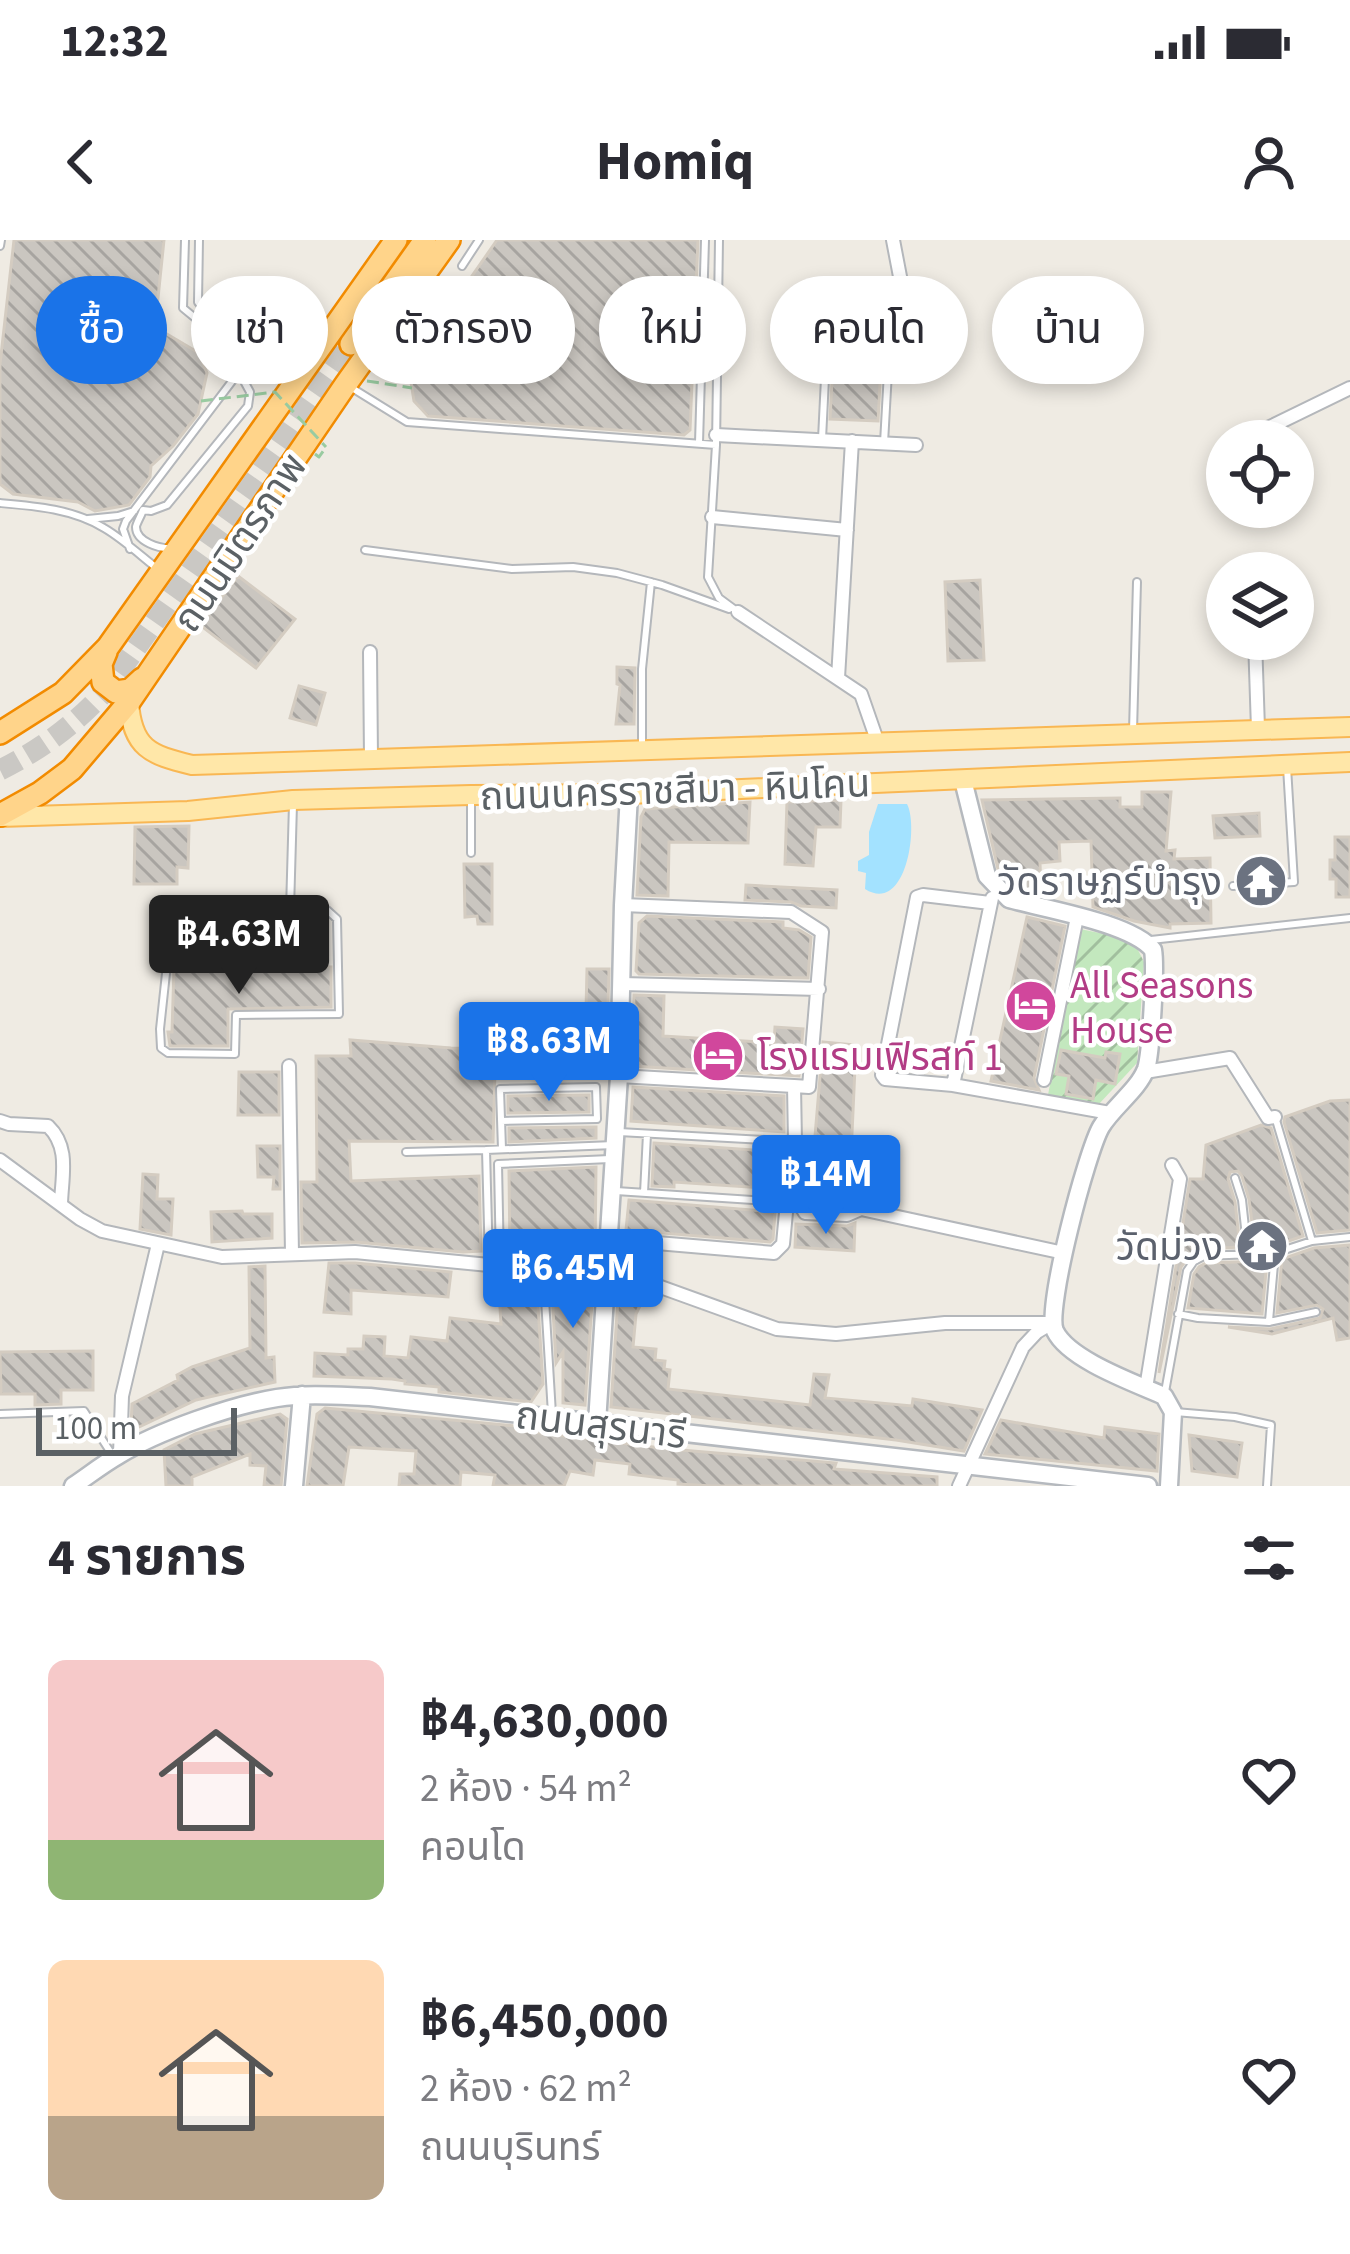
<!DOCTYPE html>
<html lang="th">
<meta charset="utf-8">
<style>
body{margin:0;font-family:"Source Sans 3","Noto Sans Thai",sans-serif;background:#f2f2f3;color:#2b2b33;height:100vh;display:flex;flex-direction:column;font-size:45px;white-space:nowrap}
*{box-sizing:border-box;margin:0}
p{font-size:39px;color:#7c7c81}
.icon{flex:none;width:66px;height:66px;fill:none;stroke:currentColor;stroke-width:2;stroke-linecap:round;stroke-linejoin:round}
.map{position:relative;height:1246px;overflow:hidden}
.drawer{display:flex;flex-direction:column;background:#fff;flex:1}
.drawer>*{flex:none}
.guide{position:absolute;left:36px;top:36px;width:1278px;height:108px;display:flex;gap:24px}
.buttons{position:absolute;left:1206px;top:180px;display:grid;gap:24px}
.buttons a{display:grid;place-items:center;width:108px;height:108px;border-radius:50%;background:#fff;box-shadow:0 6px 18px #0003;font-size:60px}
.scale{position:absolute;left:36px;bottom:30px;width:201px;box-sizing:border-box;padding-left:12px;border:6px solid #5b6165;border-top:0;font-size:33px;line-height:42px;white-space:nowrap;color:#5b6165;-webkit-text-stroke:9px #fff;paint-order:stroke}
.price{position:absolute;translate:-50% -102px;padding:0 27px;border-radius:12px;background:#1a73e8;color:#fff;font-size:39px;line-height:78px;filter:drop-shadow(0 3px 6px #0008)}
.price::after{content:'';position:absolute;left:50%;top:72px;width:36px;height:27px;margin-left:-18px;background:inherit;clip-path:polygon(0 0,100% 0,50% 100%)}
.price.current{background:#222;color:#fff}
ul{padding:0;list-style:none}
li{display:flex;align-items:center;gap:36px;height:300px;padding:0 48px}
li span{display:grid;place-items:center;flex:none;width:336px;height:240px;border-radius:18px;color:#555}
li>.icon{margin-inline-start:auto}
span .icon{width:144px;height:144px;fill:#fffc;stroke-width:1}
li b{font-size:51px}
h2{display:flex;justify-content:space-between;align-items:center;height:144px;padding:0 48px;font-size:51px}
.chip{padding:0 42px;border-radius:54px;background:#fff;box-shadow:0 6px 18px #0003;font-size:42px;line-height:108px}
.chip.current{background:#1a73e8;color:#fff}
.status{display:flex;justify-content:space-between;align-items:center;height:84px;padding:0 60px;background:#fff;direction:ltr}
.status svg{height:33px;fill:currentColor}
header{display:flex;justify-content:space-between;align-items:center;height:156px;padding:0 48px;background:#fff;font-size:54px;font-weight:700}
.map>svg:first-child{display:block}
.garden{fill:url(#garden-furrows)}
.water{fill:#a3e2ff}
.building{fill:url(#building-back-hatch);stroke:#d4ccc1;stroke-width:3}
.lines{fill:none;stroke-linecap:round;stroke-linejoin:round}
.highway-tunnel{stroke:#cac8c4;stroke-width:21;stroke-dasharray:21 10;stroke-linecap:butt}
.lane-casing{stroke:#b4b7bb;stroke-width:10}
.street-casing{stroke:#b4b7bb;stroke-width:16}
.secondary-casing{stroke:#b5b9be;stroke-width:21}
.primary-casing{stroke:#f9b753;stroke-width:22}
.highway-casing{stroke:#f28b00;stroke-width:26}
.path{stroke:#99cba1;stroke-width:3;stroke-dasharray:12 6;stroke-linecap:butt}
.lane{stroke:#fff;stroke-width:6}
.street{stroke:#fff;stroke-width:12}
.secondary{stroke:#fff;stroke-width:16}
.primary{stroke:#ffe7a8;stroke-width:18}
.highway{stroke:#ffd48a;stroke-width:21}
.path-bridge{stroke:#99cba1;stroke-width:3;stroke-dasharray:12 6;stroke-linecap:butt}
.labels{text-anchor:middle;stroke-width:9;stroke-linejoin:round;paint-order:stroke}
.street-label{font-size:39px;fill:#5b6165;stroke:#fff}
.worship-label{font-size:39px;fill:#5b616d;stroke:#fff;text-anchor:end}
.hotel-label{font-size:39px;fill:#b23c85;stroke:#fff;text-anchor:start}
</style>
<div class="status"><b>12:32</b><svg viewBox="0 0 49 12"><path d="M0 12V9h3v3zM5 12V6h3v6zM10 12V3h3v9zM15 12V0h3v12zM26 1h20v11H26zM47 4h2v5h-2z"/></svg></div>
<header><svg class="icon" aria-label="back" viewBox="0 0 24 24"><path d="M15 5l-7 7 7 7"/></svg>Homiq<svg class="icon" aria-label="person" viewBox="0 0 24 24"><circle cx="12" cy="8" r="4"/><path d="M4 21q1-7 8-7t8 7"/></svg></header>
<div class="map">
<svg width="1350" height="1246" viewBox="0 0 1350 1246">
<defs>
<pattern id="garden-furrows" width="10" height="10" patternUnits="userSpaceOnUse" patternTransform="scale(3)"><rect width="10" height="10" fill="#c3e8be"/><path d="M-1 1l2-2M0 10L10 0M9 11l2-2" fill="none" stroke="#a1bf9e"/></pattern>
<pattern id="building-back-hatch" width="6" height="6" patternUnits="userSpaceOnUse" patternTransform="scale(3)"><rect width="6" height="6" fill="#cac6c0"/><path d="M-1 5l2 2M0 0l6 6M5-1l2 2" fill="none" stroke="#a7a4a0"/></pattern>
</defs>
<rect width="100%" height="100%" fill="#efebe3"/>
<path class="garden" d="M1080,689L1129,699L1134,702L1144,722L1137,823L1099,864L1048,855Z"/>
<path class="water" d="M878,564H907C919,587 906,675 865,649L866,633L858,631V621L869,615V592Z"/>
<path class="building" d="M14,0H164L155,87L199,113L207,133L198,174L173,206L151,226L150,237L129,265L95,271L78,262L13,254L0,244V124Z
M497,0H698L690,190L684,195L428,176L414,161L410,136L415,118Z
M836,66L884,68L878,181L830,179Z
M238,336L295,379L256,428L200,385Z
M980,340L984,420L948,421L945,342Z
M617,427L635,428L634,484H616L620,445L617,444Z
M299,446L325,453L316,485L290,478Z
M1142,552H1171L1166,611L1175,610L1174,619L1210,618L1211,683L1170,684V688L1134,681L1093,667L1091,601L1059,602L1060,621L1040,623L1041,654L1016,648L998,629L982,560L1120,558V567H1142Z
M841,560L840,587H816L813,626L785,624L787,562Z
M750,562L748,603L669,602L668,656L637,655L641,577L645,569Z
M1259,573L1260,596L1215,598L1213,576Z
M189,586L188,628L177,627V644H134L135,587Z
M1335,597H1350V657H1336V639H1330V620H1335Z
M464,624H492V684H478L477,676L465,677Z
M746,645L837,650L836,668L801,666L791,662L745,660Z
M647,676L783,682V688L799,690L811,697L808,738L639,734L636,731L639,683Z
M1027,677L1065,686L1034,838L1039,850L991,841Z
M209,726L331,727V767L228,769V806H170L168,792H172L174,728Z
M587,729H609L606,832L495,830L493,902L349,901L351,941L479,936L481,1011L463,1012L356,1002L302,1003L301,942H317L316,816H351L350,800L451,808L585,811Z
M634,755L664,756L663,796L774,803L775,787L803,789L799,836L632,826Z
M823,802L856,805L849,960H854L845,964L830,962V953L807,951L808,920H813Z
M1061,810L1105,818L1106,812L1120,814L1115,844L1096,840L1093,859L1066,854L1069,836L1056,834Z
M239,832H279V875H238Z
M633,847L784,856V892L631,881Z
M589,855V872L508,873V856Z
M1350,860V990L1317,993L1284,882L1285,877L1330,861Z
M1261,885L1271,888L1303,996L1274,1006H1255L1249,959L1242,936L1238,931L1230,932L1228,939L1235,962L1240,1007L1202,1009L1190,1015L1181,1027L1159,1133L1190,939H1203L1206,905Z
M596,887V898L509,902V888Z
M654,903L781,912L780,949L674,942V947L652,946Z
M257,906H280V949H273L274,937H258Z
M596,927L595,1013L510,1014L509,931Z
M143,934L158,935L157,959H173L171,995L140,989Z
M629,960L775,972L773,999L770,1002L626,990Z
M242,971L243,974H272V998L212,1002L211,972Z
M855,983L854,1011L795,1007L796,984L847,986Z
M1350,1005V1098L1337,1100L1333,1078L1272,1094L1228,1087L1270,1089L1320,1078L1323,1069L1317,1065L1277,1073L1282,1019L1314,1008Z
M1267,1021L1262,1074L1188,1068L1194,1034L1199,1027L1206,1023Z
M329,1023H355L451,1032L448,1057L351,1050V1074L324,1072Z
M265,1026L266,1118L274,1117L275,1142L196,1160L137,1188L131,1186L132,1164L178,1140L177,1135L192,1127L250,1108L249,1027Z
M551,1034H594L585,1165L563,1163V1112L556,1123Z
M498,1035H536L543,1144L531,1162L439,1152V1147L405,1144V1141L392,1139L314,1136L315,1113L348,1115V1109H363L364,1096L385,1097L384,1116L408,1118L411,1097L447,1101L450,1078L501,1084Z
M619,1043L646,1053L636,1074L633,1107L656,1109L655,1120L665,1121L664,1129L670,1130L668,1149L810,1165L814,1134L829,1135L825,1158L912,1166L913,1159L982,1170L964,1211L896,1200L611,1167Z
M93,1111V1150H61V1164L35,1165V1154H1L0,1112Z
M325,1168L516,1186V1190L669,1209L836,1223L834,1229L937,1237V1246H712L678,1244V1240L629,1234L630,1224L595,1220L593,1235L570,1231L564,1246H493L495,1235L461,1232L460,1246H399L400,1234H414L416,1211L349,1207L343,1246H307L317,1174Z
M280,1174L287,1179L281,1246H264L266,1226L250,1225V1214L192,1237V1246H166L164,1210L195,1194Z
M1001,1180L1104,1198L1105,1187L1159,1194L1157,1231L985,1214Z
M1189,1195L1242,1203L1237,1237L1192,1231Z"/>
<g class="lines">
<path class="highway-tunnel" d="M0,530C42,509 77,483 108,448L351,104"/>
<g class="lane-casing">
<path id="lane" d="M185,0L183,68L234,110L239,132
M199,0L198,62C230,107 274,99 323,95
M719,0L716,205L708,337L719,358L738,372
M0,6L1,0
M462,26L479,0
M274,128L280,114L278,99
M246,143L247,129L254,119L294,140
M352,148L407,182L716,205
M822,199L829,57L892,60L884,203
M699,203L705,0
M0,263C35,266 73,269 104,288C123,299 141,316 159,330
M88,279L118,276L134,271
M130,309L123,289L126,281L239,132L250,152L248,166L167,265L151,271L143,270C142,274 136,284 136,287C136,302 160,309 171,308
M365,310L512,329L573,327L617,333L662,345L729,369
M1133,491L1137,342
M642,508V429L651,342
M471,558V613
M1233,646L1294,642L1287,527
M290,670L293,564
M327,670L337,679L339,774L236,775L235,814L168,813L161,808L160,789L167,724L170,721L227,718L233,705L234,673L239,671Z
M1151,700L1350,678
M1276,880L1312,1001L1350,997
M501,881L597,879L596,847L500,849L502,909
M406,912L486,910
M1235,938L1242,960L1248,1015
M616,951L799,963L801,902L619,892
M644,953L647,894
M500,1024L498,924L610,919
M489,1025L486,910L614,905
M543,1026L552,1174
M1178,1074L1198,1078L1269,1082L1316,1072
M1269,1081L1275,1013
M1165,1152L1187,1031L1194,1021L1204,1016L1275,1013L1312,1001
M1175,1172L1235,1177L1271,1185L1267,1246
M0,1174L84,1171L111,1213"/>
</g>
<g class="street-casing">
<path id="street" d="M893,0L902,47
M1270,187L1350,148
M716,195L916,205
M712,277L847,290
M738,372L861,454L878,503
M1255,399L1258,489
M370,412L371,518
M838,438L852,201
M990,663L923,655L917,657L882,835L885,839L953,845L1110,873
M623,665L791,672L822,692L809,847L794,846L795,902
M622,744L819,749
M289,826L292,1014
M1145,832L1230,818L1268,878L1275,877
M619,836L794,846
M1044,840L1077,677
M953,845L992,658
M0,881L9,884L48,886C70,907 62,935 61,963
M0,920L80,979L102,991L222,1017L355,1012L489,1025L608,1023
M799,963L805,973L847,975L861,969L1064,1013
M610,999L774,1013L783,1004L787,962
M608,1028L777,1089L836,1094L945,1083H1052
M1146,1148L1180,939L1172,925
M120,1214L122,1156L158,1004
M959,1246L1023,1107L1037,1092L1052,1083"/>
</g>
<g class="secondary-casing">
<path id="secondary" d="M963,540L987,636L1009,659C1044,669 1132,683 1153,710C1156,727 1151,814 1146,829C1138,850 1113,867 1101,887C1087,911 1045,1069 1055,1091C1069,1120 1135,1143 1164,1156L1173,1172L1169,1246
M597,1183L619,836L623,665L629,554
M73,1246C88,1236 103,1224 119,1215C158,1191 233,1165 277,1158C308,1153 340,1156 370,1157L1148,1246
M294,1246L302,1155"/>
</g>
<g class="primary-casing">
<path id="primary" d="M129,462C132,508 150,515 192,525L1350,487
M0,577L188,571L293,560L471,555L629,554L1350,522"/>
</g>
<g class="highway-casing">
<path id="highway" d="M351,104L425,0
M106,412L101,424L103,442L116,452L130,450L142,439
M0,493L63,453L108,407L396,0
M0,575L40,553L72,529L129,462L346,144L449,0"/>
</g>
<path class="path" d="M367,141L412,148
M315,214L319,217L326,207"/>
<use href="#lane" class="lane"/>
<use href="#street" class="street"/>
<use href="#secondary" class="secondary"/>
<use href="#primary" class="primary"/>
<use href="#highway" class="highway"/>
<path class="path-bridge" d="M201,161L275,152L326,207"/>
</g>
<defs>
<g id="temple-disc" transform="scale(2.7)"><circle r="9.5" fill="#6b7280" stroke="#fff"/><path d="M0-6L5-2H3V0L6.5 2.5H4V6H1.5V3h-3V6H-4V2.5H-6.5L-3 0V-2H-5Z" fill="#fff"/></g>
<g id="hotel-disc" transform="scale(2.7)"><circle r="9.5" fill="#d1479c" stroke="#fff"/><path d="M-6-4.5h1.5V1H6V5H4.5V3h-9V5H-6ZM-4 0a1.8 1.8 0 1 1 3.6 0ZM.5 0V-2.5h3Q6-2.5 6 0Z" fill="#fff"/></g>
</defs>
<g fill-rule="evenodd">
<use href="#temple-disc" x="1261" y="641"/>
<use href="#hotel-disc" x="1031" y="766"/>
<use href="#hotel-disc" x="718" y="816"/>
<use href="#temple-disc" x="1262" y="1006"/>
</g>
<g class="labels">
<g class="street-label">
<text transform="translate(239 302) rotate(-56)" y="14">ถนนมิตรภาพ</text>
<text transform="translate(675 549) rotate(-2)" y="14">ถนนนครราชสีมา - หินโคน</text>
<text transform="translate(601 1184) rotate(7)" y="14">ถนนสุรนารี</text>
</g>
<g class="worship-label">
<text x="1222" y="655">วัดราษฏร์บำรุง</text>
<text x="1223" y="1020">วัดม่วง</text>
</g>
<g class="hotel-label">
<text x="1070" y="758">All Seasons<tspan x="1070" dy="45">House</tspan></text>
<text x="757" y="830">โรงแรมเฟิรสท์ 1</text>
</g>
</g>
</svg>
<div class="buttons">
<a><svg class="icon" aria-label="locate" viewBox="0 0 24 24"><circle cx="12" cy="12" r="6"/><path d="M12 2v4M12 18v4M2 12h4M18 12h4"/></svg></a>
<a><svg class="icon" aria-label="layers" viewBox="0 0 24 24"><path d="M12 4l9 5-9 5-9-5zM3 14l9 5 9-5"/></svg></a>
</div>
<div class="scale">100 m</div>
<b class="price current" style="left:239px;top:757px">฿4.63M</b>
<b class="price" style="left:549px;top:864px">฿8.63M</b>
<b class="price" style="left:826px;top:997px">฿14M</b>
<b class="price" style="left:573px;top:1091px">฿6.45M</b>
<div class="guide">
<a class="chip current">ซื้อ</a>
<a class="chip">เช่า</a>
<a class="chip">ตัวกรอง</a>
<a class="chip">ใหม่</a>
<a class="chip">คอนโด</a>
<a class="chip">บ้าน</a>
</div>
</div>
<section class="drawer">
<h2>4 รายการ<svg class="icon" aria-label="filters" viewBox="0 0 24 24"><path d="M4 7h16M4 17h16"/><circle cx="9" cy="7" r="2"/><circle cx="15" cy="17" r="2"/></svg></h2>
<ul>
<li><span style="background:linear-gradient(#f6c9c9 75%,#8fb573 0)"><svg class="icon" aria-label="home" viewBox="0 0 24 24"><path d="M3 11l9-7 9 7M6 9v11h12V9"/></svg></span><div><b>฿4,630,000</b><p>2 ห้อง · 54 m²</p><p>คอนโด</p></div><svg class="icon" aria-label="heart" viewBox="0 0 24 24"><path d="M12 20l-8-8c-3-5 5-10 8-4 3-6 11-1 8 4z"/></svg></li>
<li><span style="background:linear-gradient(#ffd9b3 65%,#b9a48a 0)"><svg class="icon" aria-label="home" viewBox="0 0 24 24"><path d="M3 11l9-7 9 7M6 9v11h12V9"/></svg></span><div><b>฿6,450,000</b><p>2 ห้อง · 62 m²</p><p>ถนนบุรินทร์</p></div><svg class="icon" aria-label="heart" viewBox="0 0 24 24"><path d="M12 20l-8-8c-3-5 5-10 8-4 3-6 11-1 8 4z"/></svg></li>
</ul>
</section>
